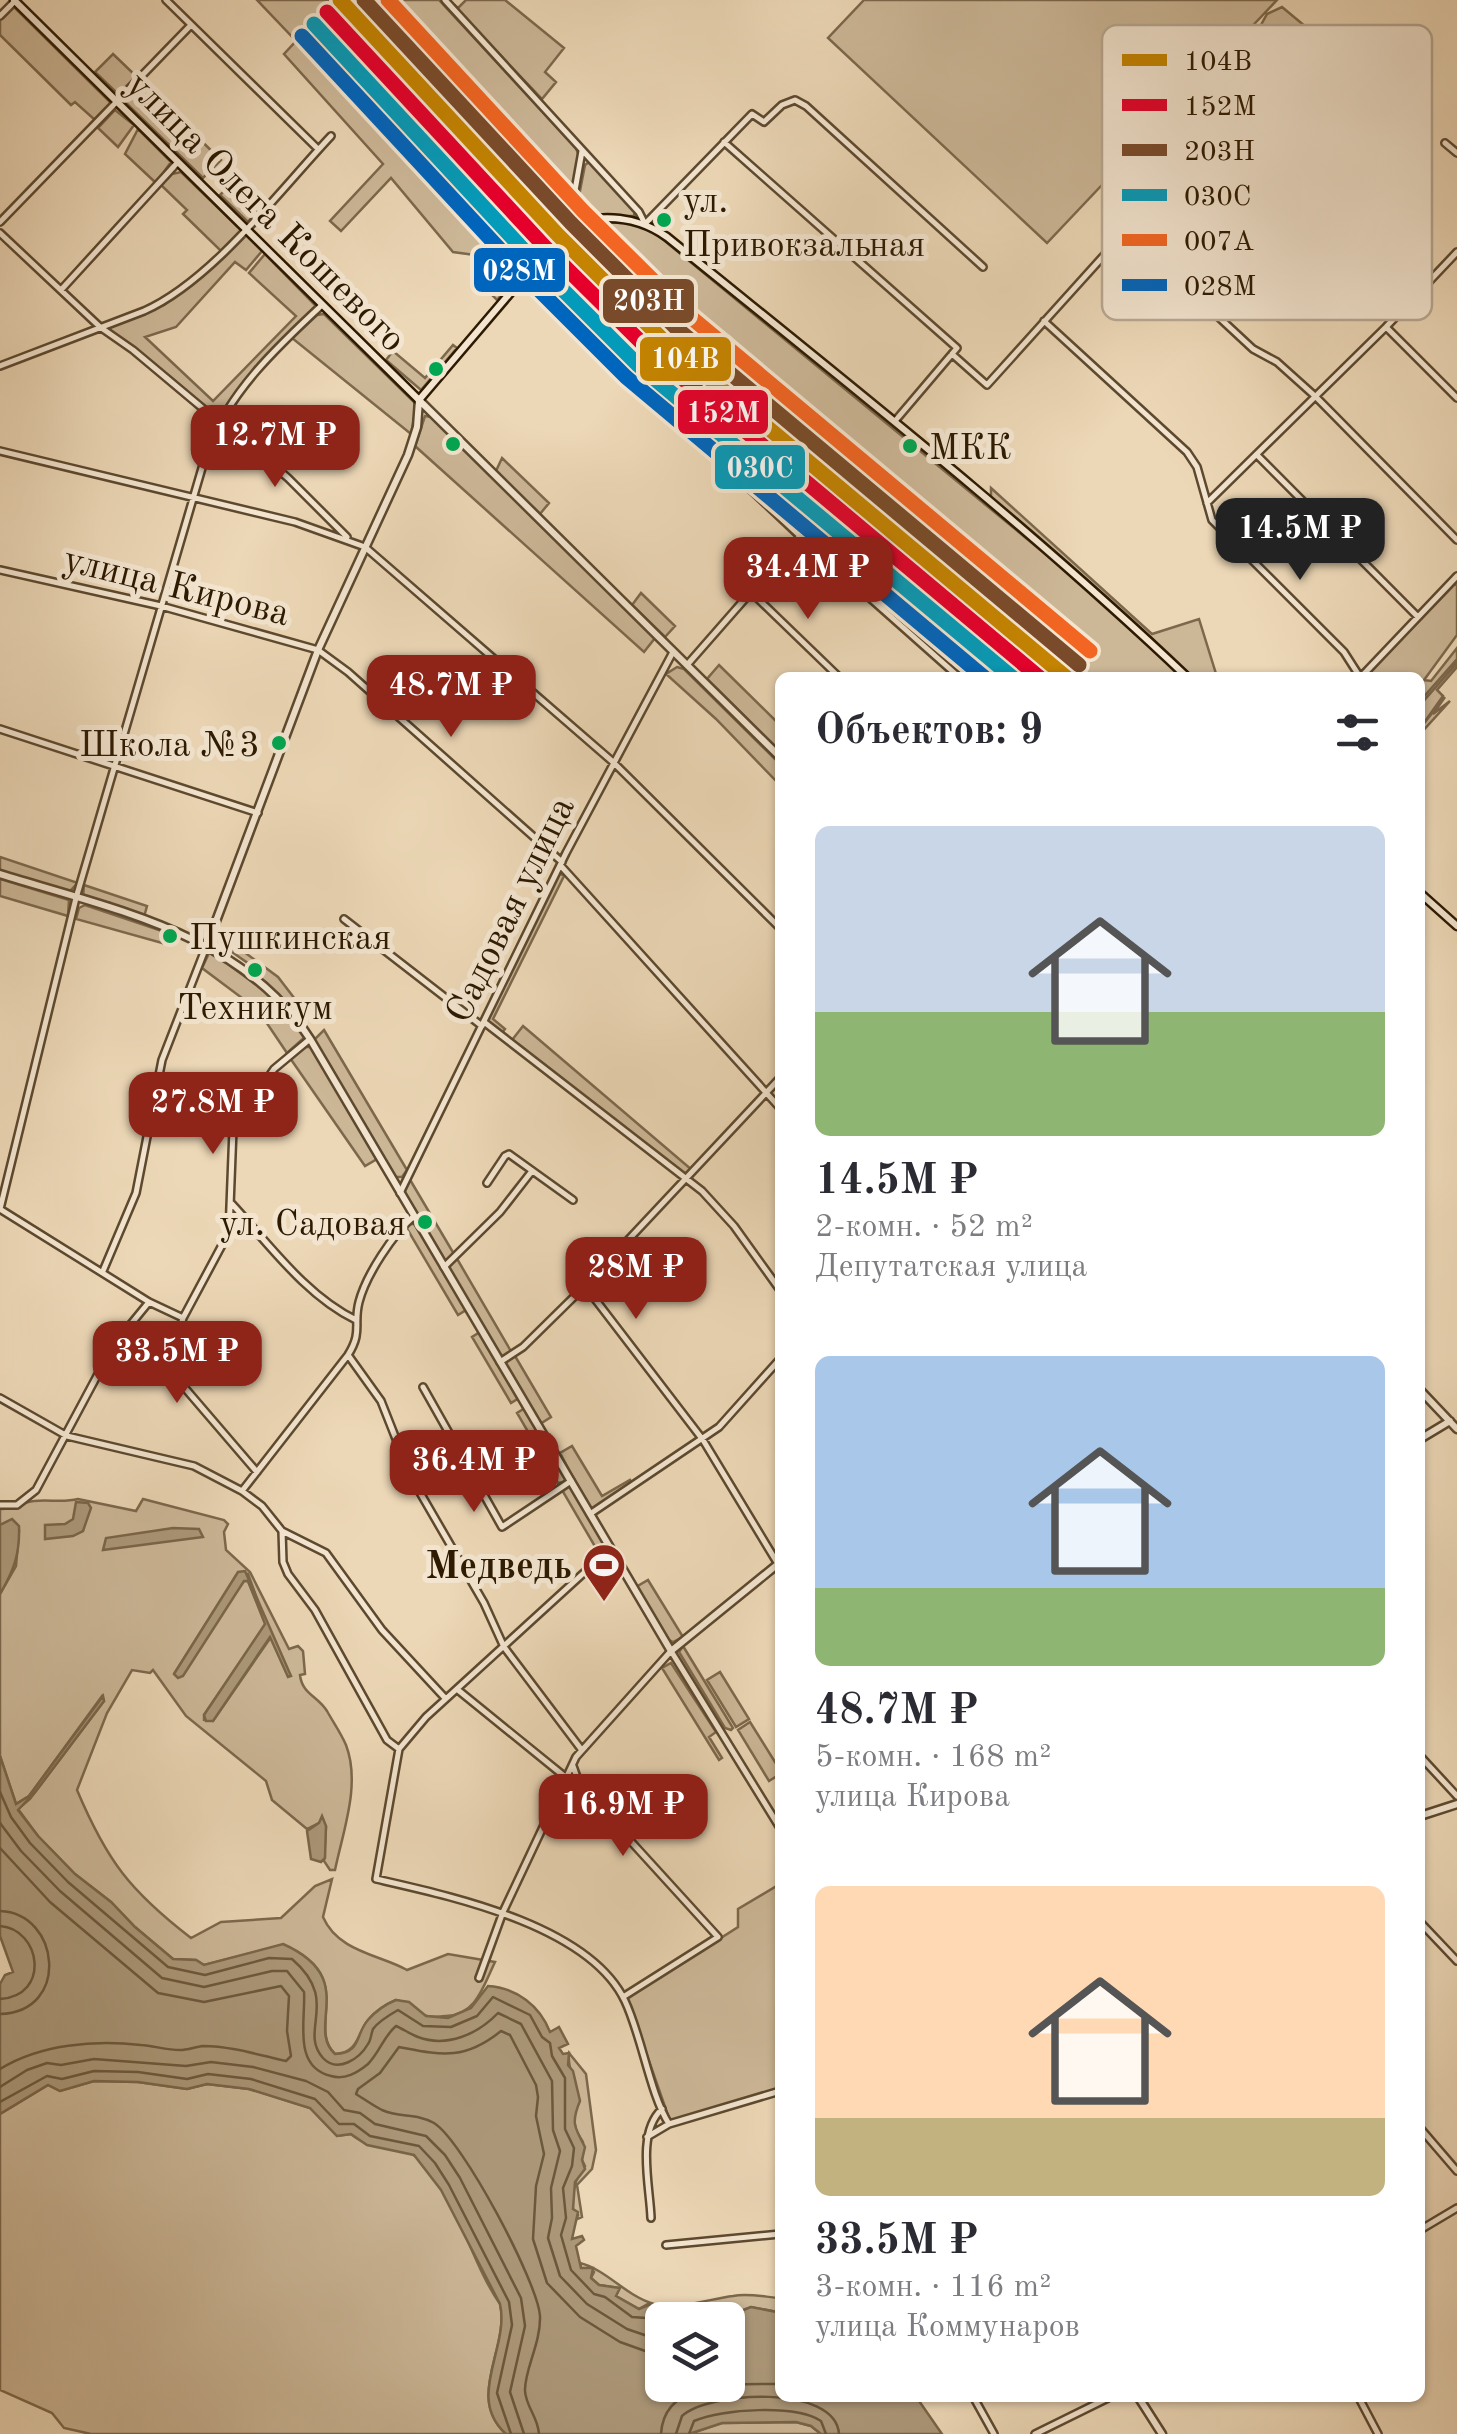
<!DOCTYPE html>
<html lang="ru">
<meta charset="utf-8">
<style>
body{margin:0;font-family:"Old Standard TT",serif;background:#f7f7f7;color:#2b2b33;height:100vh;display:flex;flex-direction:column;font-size:38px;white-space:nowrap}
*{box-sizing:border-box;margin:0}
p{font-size:32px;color:#7c7c81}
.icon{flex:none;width:55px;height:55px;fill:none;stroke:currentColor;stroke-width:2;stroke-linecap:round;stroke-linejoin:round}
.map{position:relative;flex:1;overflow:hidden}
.side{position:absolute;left:775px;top:672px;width:650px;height:1730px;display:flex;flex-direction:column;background:#fff;border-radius:15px;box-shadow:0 2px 8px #0004}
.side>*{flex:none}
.fabs{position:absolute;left:645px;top:2302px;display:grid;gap:20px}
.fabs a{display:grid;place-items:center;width:100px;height:100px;border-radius:15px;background:#fff;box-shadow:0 2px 8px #0004;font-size:50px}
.price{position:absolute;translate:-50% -85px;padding:0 22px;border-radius:20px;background:#8f2418;color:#fff;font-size:32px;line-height:65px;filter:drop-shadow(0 2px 5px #0008)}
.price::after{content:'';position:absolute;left:50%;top:60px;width:30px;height:22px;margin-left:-15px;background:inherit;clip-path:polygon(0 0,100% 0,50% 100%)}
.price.current{background:#222;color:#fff}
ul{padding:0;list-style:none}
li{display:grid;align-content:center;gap:20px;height:530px;padding:0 40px}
li span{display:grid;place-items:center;height:310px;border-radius:15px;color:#555}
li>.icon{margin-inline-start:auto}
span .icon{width:180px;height:180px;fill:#fffc;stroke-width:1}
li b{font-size:42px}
h2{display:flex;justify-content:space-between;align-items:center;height:120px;padding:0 40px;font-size:42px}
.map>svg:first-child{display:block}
.green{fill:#ccb797;stroke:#7c684c;stroke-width:2.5;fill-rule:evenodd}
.water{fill:#ab9778;stroke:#796548;stroke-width:2.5}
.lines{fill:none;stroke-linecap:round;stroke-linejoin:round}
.shore{stroke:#6c583c;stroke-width:2.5}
.minor-casing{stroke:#5d492e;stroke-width:10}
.tertiary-casing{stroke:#5d492e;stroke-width:11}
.secondary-casing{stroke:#2d1a01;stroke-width:11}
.minor{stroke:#f3e5d0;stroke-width:5}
.tertiary{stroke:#f3e5d0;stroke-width:6}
.secondary{stroke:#f3e5d0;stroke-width:6}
.rail-1-casing{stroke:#f3e5d0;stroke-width:22}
.rail-2-casing{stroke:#f3e5d0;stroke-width:22}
.rail-3-casing{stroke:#f3e5d0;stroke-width:22}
.rail-4-casing{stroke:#f3e5d0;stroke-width:22}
.rail-5-casing{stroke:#f3e5d0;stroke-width:22}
.rail-6-casing{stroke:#f3e5d0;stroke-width:22}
.rail-1{stroke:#c48300;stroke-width:15}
.rail-2{stroke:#e4002b;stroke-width:15}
.rail-3{stroke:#7a4b2a;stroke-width:15}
.rail-4{stroke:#049bba;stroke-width:15}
.rail-5{stroke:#f26522;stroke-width:15}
.rail-6{stroke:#0065bd;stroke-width:15}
.bus-dot{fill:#00a651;stroke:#f3e5d0;stroke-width:4}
.labels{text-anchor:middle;stroke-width:10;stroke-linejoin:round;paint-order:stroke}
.bus-label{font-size:36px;fill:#2d1a01;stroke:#f3e5d0;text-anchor:start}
.street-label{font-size:38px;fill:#2d1a01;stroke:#f3e5d0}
.poi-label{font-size:38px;font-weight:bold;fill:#2d1a01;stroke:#f3e5d0;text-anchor:end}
.key{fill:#f3e5d0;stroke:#b8a892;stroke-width:2.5}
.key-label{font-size:28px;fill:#2d1a01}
.line-badge{stroke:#f3e5d0;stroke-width:4}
.badge-label{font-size:28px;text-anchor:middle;font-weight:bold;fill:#fff}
</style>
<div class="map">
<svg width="1457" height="2434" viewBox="0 0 1457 2434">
<rect width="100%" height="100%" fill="#ecd7b6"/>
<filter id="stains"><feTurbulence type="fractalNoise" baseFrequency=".002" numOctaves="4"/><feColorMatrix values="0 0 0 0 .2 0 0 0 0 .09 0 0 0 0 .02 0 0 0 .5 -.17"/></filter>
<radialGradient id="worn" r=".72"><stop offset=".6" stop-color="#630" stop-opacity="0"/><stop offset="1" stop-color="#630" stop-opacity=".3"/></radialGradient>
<path class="green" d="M257,0H333L544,228L536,237L540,250L497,300L492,295L510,274L489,257L453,252L391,178L341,231L330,221L383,164L284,54L296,41Z
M344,0H439L576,148L579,156L565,222L558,230Z
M448,0L458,8L466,0H505L564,48L545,72L556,82L542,99Z
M864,0H1277L1047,243L828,38Z
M14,7L111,103L95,120L75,102L71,105L0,35V19Z
M1282,7L1360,72L1363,83C1339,119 1320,73 1303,65C1295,62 1286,62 1278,59L1261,25L1267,14Z
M113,54L137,77L119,95L95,72Z
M140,81L221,160L203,178L122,99Z
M115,110L134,125L118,147L98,128Z
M138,129L171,162L156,183L125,154Z
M589,162L635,210L634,216H585L577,206L585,165Z
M181,172L241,230L221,251L183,214L187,210L161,185L172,174Z
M238,177L264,203L248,222L220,195Z
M604,222L637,224L654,232L1049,557L1183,677H1084L939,557L851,496L766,426L670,344L563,236L577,226Z
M245,234L262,251L246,270L235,262L176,327L145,337L213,401L296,316L249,273L265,254L316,306L275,347L218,417L107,328L164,305L227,254Z
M557,243L613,301L702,383L1044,672V677H963L782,516L528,277Z
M324,314L414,402L416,408L411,434L292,338L317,315Z
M453,345L457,348L421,390L386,360L393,351L425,378Z
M425,416L431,417L655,638L644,652L415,446Z
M502,458L549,503L540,514L496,471Z
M991,488L1152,634L1199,619L1217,677H1192L991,500Z
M1457,582V635L1424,680L1431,681L1457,648V659L1420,701V678L1365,677Z
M641,593L675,626L665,637L632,605Z
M1457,663V667L1437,690L1443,696L1421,727L1445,697L1433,714L1450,701L1420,734V705Z
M719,665L780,725V751L707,679Z
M677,667L684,669L780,764V785L716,719L666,674Z
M0,857L78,883L68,893L0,871Z
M559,873L564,876L493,1019L505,1029L502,1033L486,1020Z
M0,879L69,900L68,916L0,896Z
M84,885L147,906L144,917L113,907L111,903L83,897Z
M85,905L165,932L162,943L76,919L79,908Z
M236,946L278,977L298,1003L291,1008L256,976L259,971L232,952Z
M210,951L273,997L305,1037L287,1053L258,1010L202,968Z
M523,1026L692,1170L686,1175L512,1040Z
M324,1030L407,1170L402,1177H394L313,1041Z
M305,1047H311L377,1159L365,1166L290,1058Z
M409,1178L454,1254L444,1262L402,1192Z
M409,1224H415L466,1310L458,1315L406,1227Z
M456,1257L512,1353L500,1357L447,1267Z
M480,1332L519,1398L511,1403L472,1337Z
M515,1356L551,1417L540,1424L504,1363Z
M525,1408L568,1481L558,1483L517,1413Z
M572,1446L602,1496L630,1480L633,1484L591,1511L560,1453Z
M571,1485L607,1547L600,1555L562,1490Z
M78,1499L136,1511L143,1499L224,1520L228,1524L224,1532L226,1550L250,1572L289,1649L298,1646L303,1651L305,1674L300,1675C302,1694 318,1696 327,1711C333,1722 341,1733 346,1745C361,1784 343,1831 335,1870H330L324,1861L326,1827L319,1823L307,1829L272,1800L266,1781L186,1716L153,1670L150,1673L132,1670L107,1713L77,1790C107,1861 130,1891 191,1938L221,1922L281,1918L315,1886L332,1879L323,1917C338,1952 381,1955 407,1970L448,1954L495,1962C483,1987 476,2015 446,2016C438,2017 431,2018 423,2015C412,2009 408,2002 396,2000C386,2004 374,2012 368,2020C357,2035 358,2053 335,2054C306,2027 359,1975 282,1945L204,1965L196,1960L173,1959L135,1927L111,1902L75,1874L38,1836L18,1809L30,1799L104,1701L102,1696L29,1796L16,1804L0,1756V1594L16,1566L19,1531L6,1523L0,1525V1509C14,1510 21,1502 34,1501C49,1499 62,1503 78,1499ZM238,1573L248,1574L271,1637L213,1721L204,1720V1715L266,1624L248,1581H244L174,1674Z
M648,1580L683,1637L673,1642L667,1639L636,1587Z
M683,1646L733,1728L731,1730L725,1728L679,1652Z
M671,1663L716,1732L709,1737L722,1758L719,1760L662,1668Z
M720,1672L749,1719L736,1727L707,1680Z
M750,1722L780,1770V1774L769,1781L738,1730Z
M780,1884V2089L670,2121L627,1998L738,1927V1909Z
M569,2053L586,2074L596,2150L592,2169L577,2185L582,2217L575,2220L578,2215L573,2209C572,2192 574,2180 585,2166L582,2160L583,2142L576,2131L573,2114C584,2094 566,2073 569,2053Z
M94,2081L138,2082L187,2089L207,2084L249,2089L310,2108L337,2136L351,2134C373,2153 404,2143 421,2161C458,2198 470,2261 500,2304C510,2348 465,2396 506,2434H91L64,2428L52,2413L0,2390V2114L48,2085L60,2091Z
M580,2263C607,2270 626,2296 654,2304C678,2310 709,2299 733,2296C748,2293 765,2297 780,2298V2309L777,2312L751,2307L741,2311L737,2307L709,2315L699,2305L693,2315L683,2312L680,2320H667L662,2311L659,2316L656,2315L653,2306L648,2304L639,2309L616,2296L619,2288L599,2285L591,2278L594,2272L589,2267L586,2270L581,2268Z
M796,2422L811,2426L821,2434H689L722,2423Z"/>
<path class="water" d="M76,1502L88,1503L91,1508L83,1531L73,1536L45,1539V1525L65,1524L73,1519Z
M12,1519L19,1526C20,1554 14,1570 0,1594V1525Z
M173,1528L199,1529L203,1537L103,1550L106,1538Z
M245,1571L291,1676L288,1677L270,1637L213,1721H206L204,1715L265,1624L248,1581H244L183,1676L178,1678L174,1674L238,1572Z
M103,1696L104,1701L36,1791L18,1810L38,1836L75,1874L111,1902L135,1927L173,1959L196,1960L204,1965L283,1944C360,1978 305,2027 335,2054C362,2053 355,2034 368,2020C375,2012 386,2004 396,2000L409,2002L426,2016L448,2018L471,2008L488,1986C517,1988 540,2006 550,2032L559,2027L568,2044L559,2048L563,2054L569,2053L568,2065L573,2071L580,2101C571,2122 574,2127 585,2147L582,2160L585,2169L575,2182L573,2209L578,2212L572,2239L582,2236L584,2240L576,2246L581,2268H593L591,2278L599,2285L620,2288L616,2296L639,2309L651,2304L656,2315L662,2310L667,2320H662V2385H728V2320H680L683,2312L688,2311L693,2315L699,2305L708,2315L737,2307L741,2311L751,2307L777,2312L780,2306V2398H917L942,2434H821L811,2426L796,2422L722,2423L689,2434H506C465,2397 510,2348 500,2304L441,2190L414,2155L367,2145L351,2134L337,2136L310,2108L249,2089L207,2084L187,2089L138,2082L94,2081L60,2091L48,2085L0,2114V1984L5,1975L13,1972L0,1936V1756L16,1804L29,1796Z
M322,1816L326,1826L325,1858L321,1862L311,1859L307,1831L319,1823Z"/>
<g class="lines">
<path class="shore" d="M0,1792L11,1817L30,1843L68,1882L168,1967L205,1975L269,1958L292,1959C341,2001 298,2030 323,2058C338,2074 360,2058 368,2044C371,2040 371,2034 373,2029C378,2022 391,2014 398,2010L423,2026L451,2027L477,2016L493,1997L530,2015L542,2037L550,2043L552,2056L565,2078V2129L574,2148L572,2166L563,2188L566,2218L561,2235L571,2270L594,2294L605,2297L632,2317L646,2318L662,2328
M0,1823L21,1851L60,1891L162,1978L204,1987L272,1971H287L304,1992C306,2019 292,2067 331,2076C345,2080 357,2073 368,2064C380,2052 383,2037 396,2026C403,2029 410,2034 418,2037C447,2048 478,2034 498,2013L521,2024L552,2081L553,2130L560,2151L551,2188L552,2218L548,2238L560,2276L587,2304L627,2329L662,2341
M0,1848L50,1902L158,1993L204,2002L281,1986L289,1996L287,2031L291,2056L286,2061C259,2055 230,2046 203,2046C195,2047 187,2050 180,2050C167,2050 154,2046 141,2045C94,2040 41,2044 0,2069
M0,1911C60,1913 71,2012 0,2014
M0,1926C41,1929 51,1996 0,1999
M0,2087L27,2070L47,2063L61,2065L94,2059L186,2066L211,2062L253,2067L306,2081L328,2092L344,2110L360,2113L375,2124L426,2136L445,2155L460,2178L521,2298L525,2326L510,2392L524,2434
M0,2102L47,2076L62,2079L94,2071L138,2072L187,2079L208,2074L251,2079L315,2099L339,2124H354L370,2136L419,2146L435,2163L449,2185L509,2302L512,2325L497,2393L511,2434
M539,2434C538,2417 526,2407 525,2391C524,2371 541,2343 540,2316C538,2283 463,2141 434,2123C417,2113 399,2118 382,2110C374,2106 364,2099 356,2094L358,2089L380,2073L399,2047C441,2055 464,2061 501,2031L510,2035L536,2085L538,2097L536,2116L544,2154L536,2186L533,2239L547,2283L580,2317L620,2342L662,2357
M661,2434C664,2377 740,2385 780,2384
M676,2434L682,2416C709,2391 836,2384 839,2434
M689,2434L694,2421C723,2409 795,2404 821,2421L826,2434"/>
<g class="minor-casing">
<path id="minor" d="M166,0L318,149
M445,0L639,212L645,224L752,114L764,122L782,105L795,100L806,106L983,267
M0,16L15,1
M724,142L957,348L895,421
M1445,143L1457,153
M0,222L191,25
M569,224L582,151
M0,233L100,327L133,350L219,422
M524,276L800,536L960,678
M61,290L178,162
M1044,321L1187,452L1197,467L1212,520L1344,652L1360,677
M1386,327L1457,398
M952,354L987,385L1126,231L1253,349L1277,362L1316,397L1457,540
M0,366L144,311C212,281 280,190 331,136
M221,420L288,478L347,537
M0,451L295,522L365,547L613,762L780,928
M1257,455L1418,617
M1207,503L1386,327L1457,252
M0,570L161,606L318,650L348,672L562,862
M751,592L840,678
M687,665L800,536
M1360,678L1457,576
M0,729L258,813
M561,866L780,1108
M344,919L482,1026
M484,1022L702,1191L734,1226L780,1290
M487,1183L505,1156L509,1154L573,1200
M400,1193L566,853L673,652
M232,1204C269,1244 306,1296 356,1320
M444,1267L500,1212L532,1171
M103,1271L136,1193L162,1060L206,947
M585,1286L703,1440L778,1564
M183,1318L149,1302L0,1209L76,898L207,451C229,392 277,347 322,305
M348,1355L381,1401L411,1477L484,1603L504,1647L581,1749
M500,1362L523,1347L585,1286L780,1078
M423,1387L502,1527L571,1481
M0,1398L67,1436L194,1466L242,1491L262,1506L282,1531L283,1562L288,1574L315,1610L387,1740L399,1749L376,1879C450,1896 589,1925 625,2001C642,2037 650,2094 669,2124
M257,1472L178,1380L170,1365L183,1318L229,1232L233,1129L274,1069L310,1039
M242,1491L348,1355C363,1331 353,1325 359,1302C366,1275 393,1234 414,1216
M0,1505H17L36,1490L113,1346L149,1302
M590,1514L719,1427L780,1359
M282,1531L326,1553L382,1630L445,1698
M458,1690L564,1776
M399,1749L426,1717L610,1549
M1420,1756L1457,1796
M573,1766L578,1780L595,1802L718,1937L623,1997
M1420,1922L1457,1961
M479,1978L503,1912L576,1757L671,1651L780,1828
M1420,2128L1457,2171
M647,2137L669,2124L780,2091
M651,2218C650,2186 636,2133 662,2109
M1420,2230L1457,2208
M666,2245L780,2234
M974,2398L994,2434
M1359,2398L1378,2434
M1035,2434L1108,2398"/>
</g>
<g class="tertiary-casing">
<path id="tertiary" d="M419,400L780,757
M0,874C112,909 242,933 310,1039L671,1651L778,1564L780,1567
M207,945L318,650L408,455L417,427L419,400
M1420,1390L1457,1429
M1420,1439L1450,1421
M1420,1816L1457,1804
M1139,2398L1162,2434"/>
</g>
<g class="secondary-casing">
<path id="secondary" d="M14,0L419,400L569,224C603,214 638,216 667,237C843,380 1023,521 1188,678
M1420,893L1457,926"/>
</g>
<use href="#minor" class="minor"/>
<use href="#tertiary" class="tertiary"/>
<use href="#secondary" class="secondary"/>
<g class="rail-1-casing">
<path id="rail-1" d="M340,0L558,235L663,340L1067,678"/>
</g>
<g class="rail-2-casing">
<path id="rail-2" d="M327,12L545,247L651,352L1040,678"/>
</g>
<g class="rail-3-casing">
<path id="rail-3" d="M364,0L571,223L675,327L1079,665"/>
</g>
<g class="rail-4-casing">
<path id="rail-4" d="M314,24L532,259L638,365L1013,678"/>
</g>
<g class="rail-5-casing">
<path id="rail-5" d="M388,0L583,211L687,314L1090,651"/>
</g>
<g class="rail-6-casing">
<path id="rail-6" d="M302,36L520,271L626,377L985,678"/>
</g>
<use href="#rail-1" class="rail-1"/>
<use href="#rail-2" class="rail-2"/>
<use href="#rail-3" class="rail-3"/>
<use href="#rail-4" class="rail-4"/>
<use href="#rail-5" class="rail-5"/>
<use href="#rail-6" class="rail-6"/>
</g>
<defs>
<g id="stadium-pin" transform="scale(2.25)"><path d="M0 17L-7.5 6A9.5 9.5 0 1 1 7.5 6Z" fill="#8f2418" stroke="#f3e5d0"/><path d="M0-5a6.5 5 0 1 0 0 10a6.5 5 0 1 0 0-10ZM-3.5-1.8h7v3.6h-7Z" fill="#fff"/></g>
</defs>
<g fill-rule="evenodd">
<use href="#stadium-pin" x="604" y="1565"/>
</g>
<g class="bus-dot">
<circle cx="664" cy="220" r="9"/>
<circle cx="436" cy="369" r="9"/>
<circle cx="453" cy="444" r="9"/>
<circle cx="910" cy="446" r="9"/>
<circle cx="279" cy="743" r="9"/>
<circle cx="170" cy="936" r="9"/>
<circle cx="255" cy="970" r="9"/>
<circle cx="425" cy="1222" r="9"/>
</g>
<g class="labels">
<g class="bus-label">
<text x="683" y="212">ул.<tspan x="683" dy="44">Привокзальная</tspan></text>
<text x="929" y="459">МКК</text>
<text x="260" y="756" text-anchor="end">Школа №3</text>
<text x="189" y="949">Пушкинская</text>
<text x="255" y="1019" text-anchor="middle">Техникум</text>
<text x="406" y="1235" text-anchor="end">ул. Садовая</text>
</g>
<g class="street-label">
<text transform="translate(267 211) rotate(45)" y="13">улица Олега Кошевого</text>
<text transform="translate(177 585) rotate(14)" y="13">улица Кирова</text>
<text transform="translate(509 909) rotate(-64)" y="13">Садовая улица</text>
</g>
<g class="poi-label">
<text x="572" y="1578">Медведь</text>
</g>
</g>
<rect x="1102" y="25" width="330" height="295" rx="15" class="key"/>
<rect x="1122" y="54" width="45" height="12" fill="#c48300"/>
<rect x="1122" y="99" width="45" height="12" fill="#e4002b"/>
<rect x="1122" y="144" width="45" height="12" fill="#7a4b2a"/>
<rect x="1122" y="189" width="45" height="12" fill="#049bba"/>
<rect x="1122" y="234" width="45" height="12" fill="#f26522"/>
<rect x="1122" y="279" width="45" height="12" fill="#0065bd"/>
<g class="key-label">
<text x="1184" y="70">104В</text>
<text x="1184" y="115">152М</text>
<text x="1184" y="160">203Н</text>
<text x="1184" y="205">030C</text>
<text x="1184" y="250">007А</text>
<text x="1184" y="295">028М</text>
</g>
<g class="line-badge">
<rect x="472" y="246" width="95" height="48" rx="10" fill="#0065bd"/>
<rect x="601" y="277" width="95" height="48" rx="10" fill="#7a4b2a"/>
<rect x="638" y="335" width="95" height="48" rx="10" fill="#c48300"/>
<rect x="676" y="388" width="94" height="48" rx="10" fill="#e4002b"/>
<rect x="713" y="443" width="94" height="48" rx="10" fill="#049bba"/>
</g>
<g class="badge-label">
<text x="519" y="280">028М</text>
<text x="649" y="310">203Н</text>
<text x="685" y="368">104В</text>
<text x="723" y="422">152М</text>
<text x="760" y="477">030C</text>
</g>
<rect width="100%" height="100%" filter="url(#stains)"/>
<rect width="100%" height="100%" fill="url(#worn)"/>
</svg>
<div class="fabs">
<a><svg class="icon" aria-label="layers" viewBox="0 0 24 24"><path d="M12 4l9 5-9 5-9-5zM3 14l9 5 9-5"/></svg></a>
</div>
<b class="price" style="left:275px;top:490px">12.7M ₽</b>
<b class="price current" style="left:1300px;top:583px">14.5M ₽</b>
<b class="price" style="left:808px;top:622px">34.4M ₽</b>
<b class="price" style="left:451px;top:740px">48.7M ₽</b>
<b class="price" style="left:213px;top:1157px">27.8M ₽</b>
<b class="price" style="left:636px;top:1322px">28M ₽</b>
<b class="price" style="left:177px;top:1406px">33.5M ₽</b>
<b class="price" style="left:474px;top:1515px">36.4M ₽</b>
<b class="price" style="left:623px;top:1859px">16.9M ₽</b>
<section class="side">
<h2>Объектов: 9<svg class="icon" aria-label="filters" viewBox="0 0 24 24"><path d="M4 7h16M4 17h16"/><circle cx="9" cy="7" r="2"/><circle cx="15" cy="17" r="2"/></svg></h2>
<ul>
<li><span style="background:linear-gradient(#c9d6e8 60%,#8fb573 0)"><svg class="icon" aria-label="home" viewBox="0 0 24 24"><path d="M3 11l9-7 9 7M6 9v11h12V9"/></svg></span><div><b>14.5M ₽</b><p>2-комн. · 52 m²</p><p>Депутатская улица</p></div></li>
<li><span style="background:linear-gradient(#a9c7e8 75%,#8fb573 0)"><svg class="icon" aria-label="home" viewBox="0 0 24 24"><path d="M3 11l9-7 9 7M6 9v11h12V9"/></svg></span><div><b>48.7M ₽</b><p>5-комн. · 168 m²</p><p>улица Кирова</p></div></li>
<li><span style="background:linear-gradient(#ffd9b3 75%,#c2b280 0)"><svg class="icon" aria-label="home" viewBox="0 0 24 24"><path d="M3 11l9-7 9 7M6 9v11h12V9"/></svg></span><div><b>33.5M ₽</b><p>3-комн. · 116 m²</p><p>улица Коммунаров</p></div></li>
</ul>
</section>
</div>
